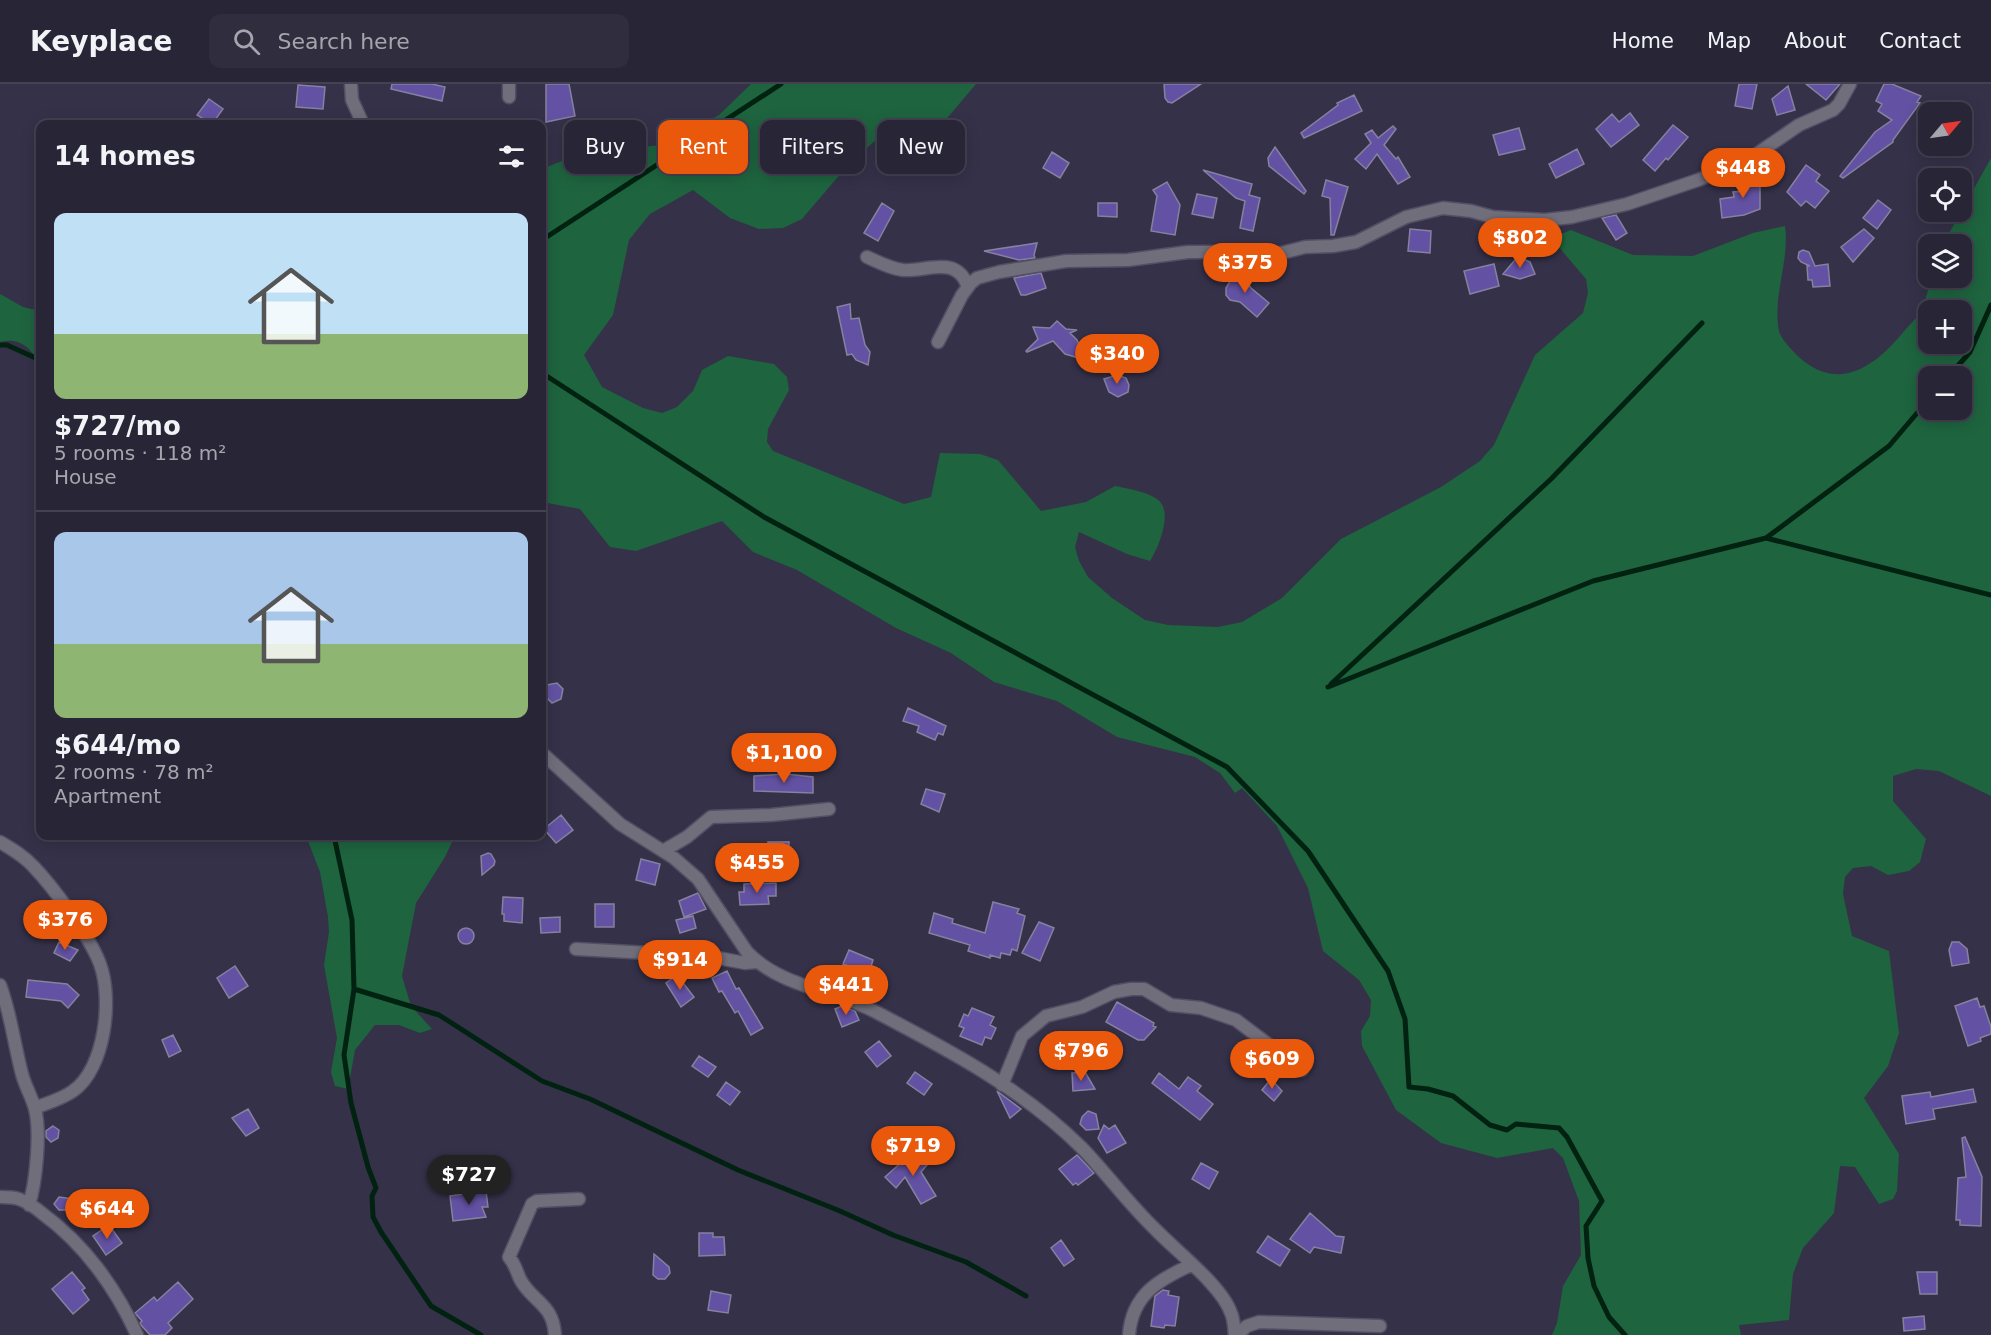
<!DOCTYPE html>
<meta charset="utf-8">
<style>
body{margin:0;font-family:"DejaVu Sans",sans-serif;background:#302d3f;color:#f1f3f6;height:100vh;display:flex;flex-direction:column;font-size:22px;white-space:nowrap}
*{box-sizing:border-box;margin:0}
p{font-size:20px;color:#a5a5ad}
.icon{flex:none;width:33px;height:33px;fill:none;stroke:currentColor;stroke-width:2;stroke-linecap:round;stroke-linejoin:round}
.map{position:relative;flex:1;overflow:hidden}
.side{position:absolute;left:36px;top:36px;width:510px;height:720px;display:flex;flex-direction:column;background:#282537;border-radius:12px;box-shadow:0 3px 15px #0003,0 0 0 2px #444252}
.side>*{flex:none}
.guide{position:absolute;left:564px;top:36px;width:570px;height:54px;display:flex;gap:12px}
.needle{width:39px;rotate:61deg}
.buttons{position:absolute;left:1918px;top:18px;display:grid;gap:12px}
.buttons a{display:grid;place-items:center;width:54px;height:54px;border-radius:12px;background:#282537;box-shadow:0 3px 15px #0003,0 0 0 2px #444252;font-size:30px}
.price{position:absolute;translate:-50% -51px;padding:0 14px;border-radius:21px;background:#ea580c;color:#fff;font-size:20px;line-height:39px;filter:drop-shadow(0 2px 3px #0008)}
.price::after{content:'';position:absolute;left:50%;top:36px;width:18px;height:14px;margin-left:-9px;background:inherit;clip-path:polygon(0 0,100% 0,50% 100%)}
.price.selected{background:#222;color:#fff}
ul{padding:0;list-style:none}
li{display:grid;align-content:center;gap:12px;height:318px;padding:0 18px}
li+li{border-top:2px solid #444252}
li span{display:grid;place-items:center;height:186px;border-radius:12px;color:#555}
li>.icon{margin-inline-start:auto}
span .icon{width:108px;height:108px;fill:#fffc;stroke-width:1}
li b{font-size:26px}
h2{display:flex;justify-content:space-between;align-items:center;height:72px;padding:0 18px;font-size:26px}
.chip{padding:0 21px;border-radius:12px;background:#282537;box-shadow:0 3px 15px #0003,0 0 0 2px #444252;font-size:21px;line-height:54px}
.chip.selected{background:#ea580c;color:#fff}
header{display:flex;align-items:center;gap:36px;box-sizing:border-box;height:84px;padding:0 30px;background:#282537;border-bottom:2px solid #444252}
header strong{font-size:28px}
nav{display:flex;gap:33px;margin-inline-start:auto;font-size:21px}
.search{width:420px;height:54px;background:#302d3f;display:flex;align-items:center;gap:15px;box-sizing:border-box;padding:0 21px;border-radius:12px;color:#a5a5ad;font-size:22px}
.map>svg:first-child{display:block}
.green{fill:#1e643f;fill-rule:evenodd}
.lines{fill:none;stroke-linecap:round;stroke-linejoin:round}
.stream{stroke:#022211;stroke-width:5}
.building{fill:#6352a3;stroke:#85819e;stroke-width:1.5}
.street-casing{stroke:#524f65;stroke-width:15}
.street{stroke:#706e7b;stroke-width:12}
</style>
<header>
<strong>Keyplace</strong>
<div class="search"><svg class="icon" aria-label="search" viewBox="0 0 24 24"><circle cx="10" cy="10" r="6"/><path d="M15 15l6 6"/></svg>Search here</div>
<nav><a>Home</a><a>Map</a><a>About</a><a>Contact</a></nav>
</header>
<div class="map">
<svg width="1991" height="1251" viewBox="0 0 1991 1251">
<rect width="100%" height="100%" fill="#353149"/>
<path class="green" d="M751,0H976L938,45L905,35L888,45L848,81L802,135L783,144L759,145L730,134L693,106L650,130L629,156L613,231L584,271L602,303L643,324L662,329L677,323L693,307L702,286L728,272L774,280L787,293L789,306L768,345L767,358L773,367L904,420L931,413L940,369L980,370L998,376L1041,427L1086,418L1115,402C1129,405 1145,407 1157,415C1174,426 1159,463 1150,477L1127,470L1079,448L1075,463L1079,477L1088,493L1112,514L1145,536L1168,541L1218,543L1242,538L1282,514L1341,455L1441,403L1480,377L1494,361L1535,271L1583,229L1588,209L1586,195L1551,154L1571,146L1633,171L1693,172L1753,149L1785,142C1790,177 1772,212 1779,247C1781,256 1798,273 1805,278C1844,308 1880,277 1905,246C1910,240 1916,235 1920,228C1926,218 1928,204 1932,194H1962V160H1943L1991,74V712L1939,687L1916,685L1893,692V717L1926,755L1920,778L1909,787L1888,791L1871,782L1853,784L1845,793L1843,810L1852,852L1889,867L1899,949L1888,982L1864,1014L1899,1070L1897,1107L1893,1115L1879,1120L1855,1083L1840,1082L1834,1129L1803,1164L1793,1190L1789,1236L1739,1241L1741,1251H1552L1557,1239L1563,1202L1581,1171L1579,1117L1563,1074L1553,1064L1497,1074L1441,1059L1396,1026L1362,962L1361,947L1370,932L1371,916L1359,896L1323,867L1308,804L1277,742L1242,704L1235,709L1220,689L1195,673L1117,653L1057,617L994,598L951,569L896,544L797,486L753,468L722,437L636,467L610,463L580,425L542,418V85L574,72L667,60L719,31ZM1929,226H1962V260H1929ZM1929,292H1962V326H1929Z
M0,210L23,223L40,227V281C31,264 20,253 0,258Z
M306,752H451L452,758L445,773L416,819L402,892L411,922L432,945L420,949L399,941H375L355,966L348,1005L335,1002L331,988L337,954L324,881L329,848L328,833L320,788Z"/>
<g class="lines">
<path class="stream" d="M542,156L781,0
M0,261H7L40,276
M542,289L764,433L1227,683L1308,767L1388,887L1405,935L1409,1003L1428,1005L1453,1012L1490,1041L1507,1046L1516,1040L1559,1044L1567,1053L1602,1117L1586,1142L1588,1174L1594,1202L1609,1233L1625,1251
M1949,292L1970,268L1991,221
M1766,454L1991,511
M1331,600L1551,395L1702,239
M1328,603L1593,497L1766,454L1889,362L1929,315
M334,752L352,836L354,905L344,971L351,1019L368,1083L376,1104L372,1112L373,1133L381,1148L431,1222L481,1251
M354,905L439,931L542,997L590,1015L738,1086L840,1127L893,1151L966,1178L1026,1212"/>
</g>
<path class="building" d="M392,0H432L445,3L442,17L391,5Z
M546,0H569L575,32L546,38Z
M1164,0H1201L1172,19L1168,18L1165,14Z
M1739,0H1757L1752,25L1735,22Z
M1806,0H1840L1826,16Z
M1884,0H1892L1921,12L1917,18L1920,19L1893,56V58L1843,94L1840,92L1875,48L1892,36L1878,27L1882,20L1876,17Z
M298,1L325,3L323,25L296,23Z
M1788,2L1795,26L1777,31L1772,15Z
M1354,11L1362,27L1304,54L1301,49L1338,21L1337,19Z
M209,15L223,25L212,40L197,31Z
M1630,29L1639,41L1611,63L1596,45L1612,30L1619,38Z
M1673,41L1688,53L1668,76L1666,74L1655,87L1643,76Z
M1393,42L1396,45L1384,61L1396,75L1398,73L1410,93L1398,100L1377,70L1366,85L1355,75L1371,59L1365,50L1372,46L1378,54Z
M1519,44L1525,65L1499,71L1493,51Z
M1275,63L1306,107L1304,110L1269,82L1268,74Z
M1577,65L1584,80L1556,94L1549,80Z
M1052,68L1069,79L1060,94L1043,84Z
M1806,81L1820,91L1816,97L1829,107L1815,124L1806,117L1801,122L1787,108Z
M1203,86L1252,100L1249,111L1260,114L1253,147L1240,144L1245,117L1236,114Z
M1751,91L1760,94V125L1744,131L1722,134L1720,115L1734,113L1733,108L1744,107L1742,97Z
M1326,96L1348,103L1334,151H1331L1330,114L1322,112Z
M1167,98L1180,121L1175,151L1151,147L1157,112L1153,106Z
M1197,110L1217,114L1213,134L1192,130Z
M1878,116L1891,126L1877,145L1863,134Z
M882,119L894,127L878,157L864,149Z
M1098,119H1117V133L1098,132Z
M1616,131L1627,149L1616,156L1602,134Z
M1410,145L1431,147L1430,169L1408,167Z
M1864,145L1874,154L1853,178L1841,163Z
M1037,159L1034,171L1035,174L1019,176L984,167Z
M1803,166L1809,168L1815,182L1828,180L1830,202L1813,203L1812,196H1808L1807,182H1810L1801,178L1798,174L1799,168Z
M1521,174L1530,178L1535,190L1520,195L1503,190L1515,176Z
M1494,180L1499,202L1470,210L1464,187Z
M1238,184L1251,204L1269,219L1257,233L1240,218L1230,216L1226,211V204Z
M1041,189L1046,204L1026,211H1021L1014,194Z
M850,220L851,235L859,234L865,261L870,268L868,281L856,276L852,270L847,271L837,223Z
M1057,237L1066,245L1077,246L1070,249L1077,256L1086,276L1065,270L1053,257L1027,268L1026,267L1038,255L1033,243L1050,244Z
M1117,291L1126,294L1129,301L1128,308L1118,313L1109,308L1104,295Z
M557,599L563,605L561,615L552,619L545,612L547,601Z
M908,624L946,642L943,651L938,649L935,656L917,648L919,642L903,637Z
M786,690L813,693V709L754,707V692Z
M926,705L945,710L939,728L921,720Z
M561,731L573,746L556,759L544,745Z
M768,758H789L788,772L767,771Z
M488,769L491,770L495,777L494,781L482,791L481,772Z
M641,775L660,780L655,801L636,796Z
M776,799V812H768L769,820L740,821L739,808H744V800Z
M698,809L706,825L684,833L679,817Z
M503,813L523,814L522,839L504,837V830H502Z
M993,818L1019,825L1017,829L1025,832L1017,867L1012,865L1010,871L1001,869L1000,874L990,871V874L968,867L970,861L929,849L934,829L953,835L952,839L985,849Z
M595,820H614V843H595Z
M693,832L696,844L680,849L676,836Z
M560,833V848L541,849L540,834Z
M1039,838L1054,844L1040,877L1022,869Z
M458 852a8 8 0 1 1 16 0a8 8 0 1 1-16 0Z
M59,858L78,866L70,877L54,869Z
M1952,858H1959L1967,865L1969,879L1952,882L1949,866Z
M849,866L873,876L869,889L843,880Z
M235,882L248,902L229,914L217,894Z
M727,887L736,905L739,904L763,944L751,951L738,927L735,929L722,907L719,908L712,894Z
M677,891L694,913L681,923L666,899Z
M28,896L67,900L79,911L68,924L61,917L26,913Z
M1977,914L1980,923L1984,922L1991,943V950L1980,954L1981,957L1968,962L1955,922Z
M1117,918L1154,939L1153,942L1156,943L1144,956H1138L1106,938Z
M842,922L855,927L859,936L842,943L835,925Z
M972,924L994,933L990,941L996,944L991,955L985,953L982,961L960,952L964,944L959,942L964,930L968,932Z
M173,951L181,967L169,973L162,956Z
M879,957L891,972L877,983L865,968Z
M699,972L716,983L708,993L692,982Z
M915,988L932,1000L924,1011L907,999Z
M1085,988L1095,1005L1073,1007L1072,989Z
M1159,989L1179,1005L1188,993L1201,1002L1197,1007L1213,1020L1200,1036L1152,999Z
M1271,995L1282,1007L1274,1017L1262,1006Z
M726,998L740,1008L730,1021L717,1011Z
M1973,1005L1976,1018L1933,1025L1935,1035L1906,1040L1902,1012L1930,1008L1931,1013Z
M997,1007L1021,1025L1010,1034Z
M248,1025L259,1044L246,1052L232,1034Z
M1088,1027L1096,1030L1099,1045L1086,1046L1080,1040L1082,1033Z
M1104,1041L1109,1045L1115,1041L1126,1059L1107,1069L1098,1054Z
M53,1042L59,1046L58,1054L51,1058L46,1053V1047Z
M1965,1053L1982,1093L1981,1142L1960,1141V1136H1956L1958,1094L1966,1093L1962,1054Z
M914,1067L927,1081L921,1088L936,1112L921,1120L905,1093L896,1104L885,1093Z
M1077,1071L1094,1089L1078,1101L1076,1099L1073,1101L1059,1085Z
M1201,1079L1218,1088L1209,1105L1192,1095Z
M486,1107L488,1123H482L486,1133L453,1137L450,1112Z
M59,1113L73,1115L65,1126H59L54,1120Z
M1310,1129L1336,1152L1344,1153L1341,1169L1314,1163L1310,1169L1290,1155Z
M109,1141L122,1159L106,1171L93,1152Z
M699,1149H713V1153H724L725,1171L699,1172Z
M1268,1152L1290,1166L1280,1182L1257,1168Z
M1061,1156L1074,1175L1064,1182L1051,1164Z
M654,1170L669,1183L670,1189L665,1195H658L653,1191Z
M72,1188L85,1204L82,1206L89,1216L73,1230L52,1205Z
M1917,1188H1937V1210H1920Z
M178,1198L193,1215L168,1239L172,1244L165,1251H150L141,1241L140,1239L142,1237L135,1229L154,1213L157,1217Z
M1163,1206L1169,1207L1168,1211L1179,1213L1175,1242L1165,1241L1164,1244L1151,1242L1155,1212Z
M711,1207L731,1211L728,1229L708,1226Z
M1924,1232L1925,1245L1904,1247L1903,1234Z"/>
<g class="lines">
<g class="street-casing">
<path id="street" d="M351,0L352,16L363,40
M509,0V13
M867,173C878,178 891,185 903,186C927,188 957,170 968,203
M938,258L962,211L971,199L977,194L999,188L1066,177L1128,176L1188,168H1222L1251,174L1266,173L1305,163L1333,162L1356,158L1406,133L1443,124L1471,127L1493,133L1545,136L1572,133L1627,120L1698,96L1748,76L1799,41L1833,26L1839,20L1850,0
M542,669L620,740L674,774L698,795L747,868C782,904 832,905 874,927C947,965 1023,1005 1082,1064C1107,1090 1129,1120 1155,1145C1176,1167 1222,1202 1231,1229C1234,1235 1234,1244 1235,1251
M0,758C12,765 24,772 33,782C54,804 90,853 100,880C113,915 105,985 73,1007C62,1015 47,1019 35,1024
M663,767L687,753L711,733L771,731L829,725
M576,865L649,869L661,867H681L745,879L757,878
M0,901C11,930 14,960 22,990C25,1002 32,1013 35,1025C41,1048 36,1098 29,1121
M1002,1001L1022,952L1046,932L1082,923L1114,908L1131,905H1144L1171,921L1201,924L1236,936L1302,986
M0,1113C6,1113 13,1113 19,1115C27,1118 36,1124 43,1130C84,1160 116,1204 137,1251
M555,1251C553,1219 532,1218 520,1195C516,1186 515,1180 509,1173L532,1120L537,1117L579,1115
M1129,1251C1132,1211 1158,1196 1191,1181
M1237,1251L1247,1242L1259,1238L1380,1242"/>
</g>
<use href="#street" class="street"/>
</g>
</svg>
<div class="buttons">
<a><svg class="needle" viewBox="-14 -14 28 28"><path d="M0-13l5 13h-10z" fill="#e53935"/><path d="M0 13l5-13h-10z" fill="#a5a5ad"/></svg></a>
<a><svg class="icon" aria-label="locate" viewBox="0 0 24 24"><circle cx="12" cy="12" r="6"/><path d="M12 2v4M12 18v4M2 12h4M18 12h4"/></svg></a>
<a><svg class="icon" aria-label="layers" viewBox="0 0 24 24"><path d="M12 4l9 5-9 5-9-5zM3 14l9 5 9-5"/></svg></a>
<a>+</a>
<a>−</a>
</div>
<b class="price" style="left:1743px;top:115px">$448</b>
<b class="price" style="left:1520px;top:185px">$802</b>
<b class="price" style="left:1245px;top:210px">$375</b>
<b class="price" style="left:1117px;top:301px">$340</b>
<b class="price" style="left:784px;top:700px">$1,100</b>
<b class="price" style="left:757px;top:810px">$455</b>
<b class="price" style="left:65px;top:867px">$376</b>
<b class="price" style="left:680px;top:907px">$914</b>
<b class="price" style="left:846px;top:932px">$441</b>
<b class="price" style="left:1081px;top:998px">$796</b>
<b class="price" style="left:1272px;top:1006px">$609</b>
<b class="price" style="left:913px;top:1093px">$719</b>
<b class="price selected" style="left:469px;top:1122px">$727</b>
<b class="price" style="left:107px;top:1156px">$644</b>
<div class="guide">
<a class="chip">Buy</a>
<a class="chip selected">Rent</a>
<a class="chip">Filters</a>
<a class="chip">New</a>
</div>
<section class="side">
<h2>14 homes<svg class="icon" aria-label="filters" viewBox="0 0 24 24"><path d="M4 7h16M4 17h16"/><circle cx="9" cy="7" r="2"/><circle cx="15" cy="17" r="2"/></svg></h2>
<ul>
<li><span style="background:linear-gradient(#bfe0f5 65%,#8fb573 0)"><svg class="icon" aria-label="home" viewBox="0 0 24 24"><path d="M3 11l9-7 9 7M6 9v11h12V9"/></svg></span><div><b>$727/mo</b><p>5 rooms · 118 m²</p><p>House</p></div></li>
<li><span style="background:linear-gradient(#a9c7e8 60%,#8fb573 0)"><svg class="icon" aria-label="home" viewBox="0 0 24 24"><path d="M3 11l9-7 9 7M6 9v11h12V9"/></svg></span><div><b>$644/mo</b><p>2 rooms · 78 m²</p><p>Apartment</p></div></li>
</ul>
</section>
</div>
